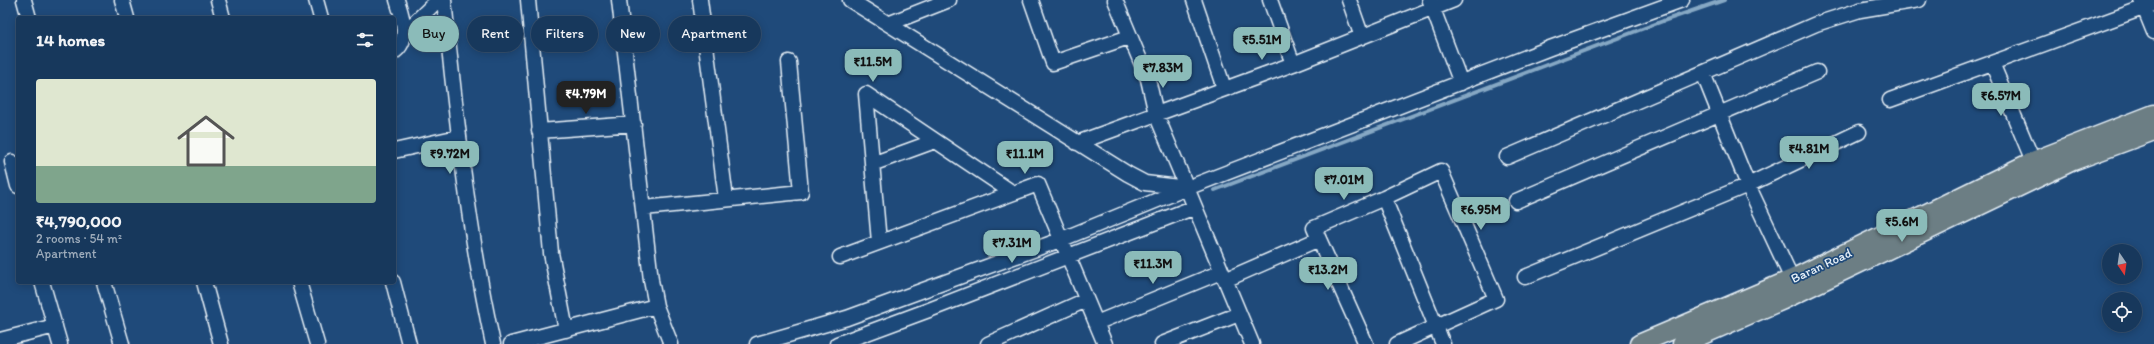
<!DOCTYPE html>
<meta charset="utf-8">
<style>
body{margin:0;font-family:Itim,sans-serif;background:#203f62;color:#f1f3f6;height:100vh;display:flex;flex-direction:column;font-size:15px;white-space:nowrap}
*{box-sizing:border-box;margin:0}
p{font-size:13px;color:#9eacbb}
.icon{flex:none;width:22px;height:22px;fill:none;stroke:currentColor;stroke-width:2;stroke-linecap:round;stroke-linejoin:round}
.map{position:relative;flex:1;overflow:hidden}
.sheet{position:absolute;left:16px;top:16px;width:380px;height:268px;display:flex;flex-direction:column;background:#17385c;border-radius:4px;box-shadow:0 2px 10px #0003,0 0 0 1px #365272}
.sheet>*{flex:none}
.guide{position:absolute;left:408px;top:16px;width:380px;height:36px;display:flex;gap:8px}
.needle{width:26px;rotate:167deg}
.buttons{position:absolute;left:2102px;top:244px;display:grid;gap:8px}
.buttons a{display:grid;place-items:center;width:40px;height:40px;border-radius:50%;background:#17385c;box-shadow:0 2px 10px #0003,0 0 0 1px #365272;font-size:20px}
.price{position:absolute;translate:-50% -34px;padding:0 9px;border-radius:8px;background:#8bbbb9;color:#111;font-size:13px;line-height:26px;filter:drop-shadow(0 1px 2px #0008)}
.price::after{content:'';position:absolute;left:50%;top:24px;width:12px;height:9px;margin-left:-6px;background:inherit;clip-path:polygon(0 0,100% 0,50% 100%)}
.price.active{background:#222;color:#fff}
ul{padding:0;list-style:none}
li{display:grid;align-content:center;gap:8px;height:212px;padding:0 20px}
li span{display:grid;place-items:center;height:124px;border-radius:4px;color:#555}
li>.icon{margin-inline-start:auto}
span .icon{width:72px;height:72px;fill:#fffc;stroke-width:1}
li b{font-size:17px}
h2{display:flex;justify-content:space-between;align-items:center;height:48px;padding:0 20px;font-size:17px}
.tag{padding:0 14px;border-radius:18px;background:#17385c;box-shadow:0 2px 10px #0003,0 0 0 1px #365272;font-size:14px;line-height:36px}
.tag.active{background:#8bbbb9;color:#111}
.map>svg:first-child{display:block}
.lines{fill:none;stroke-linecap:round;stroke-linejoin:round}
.stream{stroke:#86a8c4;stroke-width:4}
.minor-casing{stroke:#e8f1f8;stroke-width:17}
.major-casing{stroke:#e8f1f8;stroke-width:21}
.minor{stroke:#1f4a7a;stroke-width:14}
.major{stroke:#6c7e84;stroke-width:18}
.labels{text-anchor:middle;stroke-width:3.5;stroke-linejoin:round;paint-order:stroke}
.street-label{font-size:13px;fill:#e8f1f8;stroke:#1f4a7a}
</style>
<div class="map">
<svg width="2154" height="344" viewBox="0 0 2154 344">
<rect width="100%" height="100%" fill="#1f4a7a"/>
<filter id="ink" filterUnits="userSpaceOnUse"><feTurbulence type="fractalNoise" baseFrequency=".025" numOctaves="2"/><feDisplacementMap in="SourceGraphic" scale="8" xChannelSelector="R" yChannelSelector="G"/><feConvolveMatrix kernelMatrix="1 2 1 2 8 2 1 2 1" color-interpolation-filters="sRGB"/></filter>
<g filter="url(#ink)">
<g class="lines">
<path class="stream" d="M1215,190L1663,21L1724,0"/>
<g class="minor-casing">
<path id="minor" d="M24,0L29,18
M122,0L127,18
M218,0L223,18
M316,0L321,18
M444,0C456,116 468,230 493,344
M528,0L551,253L566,330
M619,0L651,280L656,306L671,344
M700,0L726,199
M850,0L1128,174L1145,183L1187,188L1252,344
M1031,0L1053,63L1129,37
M1115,0L1148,79L1156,114L1187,188
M1194,0L1224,88
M1270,0L1293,64
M1349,0L1362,37
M2141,0L2154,32
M1430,1L1461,83
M888,24L949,0
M404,33L438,0
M394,52C411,40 402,16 397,0
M1992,63L2033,161
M1703,73L1748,185L1792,279
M1890,100L2154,4
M539,131L634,124
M1077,143L1293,64L1454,0
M394,151L458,137
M1507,157L1816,24L1860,10L1919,0
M12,162L18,186
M872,164L935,141
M1384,198L1443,344
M1516,201L1817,72
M644,208L801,192L789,62
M879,242L866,94L1013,193
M840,257L1038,184L1105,344
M1525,277L1748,185L1859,132
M1225,280L1319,239
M42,282L60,344
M104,282L122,344
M204,282L221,344
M299,282L317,344
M393,282L409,344
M1096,323L1221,272
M0,340L55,326
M511,344L656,306
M757,344L847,318L1060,240L1187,188L1550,48L1682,0
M837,344L929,310L1195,207
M988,344L1086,300
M1162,344L1239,314
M1366,344L1314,228L1384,198L1441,171L1496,299L1397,344"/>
</g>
<g class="major-casing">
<path id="major" d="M1639,344L1792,279L2033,161L2154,114
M1682,344L1783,300L2073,161L2154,131"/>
</g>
<use href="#minor" class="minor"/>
<use href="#major" class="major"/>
</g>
</g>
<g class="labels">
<g class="street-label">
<text transform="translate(1821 265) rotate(-25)" y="5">Baran Road</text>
</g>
</g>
</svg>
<div class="buttons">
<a><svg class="needle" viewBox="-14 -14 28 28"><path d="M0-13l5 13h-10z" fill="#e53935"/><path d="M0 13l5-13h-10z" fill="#9eacbb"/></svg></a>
<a><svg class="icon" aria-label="locate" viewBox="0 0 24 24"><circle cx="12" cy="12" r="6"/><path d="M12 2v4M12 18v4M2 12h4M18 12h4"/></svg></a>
</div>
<b class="price" style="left:1262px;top:61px">₹5.51M</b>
<b class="price" style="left:873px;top:83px">₹11.5M</b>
<b class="price" style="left:1163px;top:89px">₹7.83M</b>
<b class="price active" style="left:586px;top:115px">₹4.79M</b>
<b class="price" style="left:2001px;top:117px">₹6.57M</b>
<b class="price" style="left:1809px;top:170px">₹4.81M</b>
<b class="price" style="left:450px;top:175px">₹9.72M</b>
<b class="price" style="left:1025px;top:175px">₹11.1M</b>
<b class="price" style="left:1344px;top:201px">₹7.01M</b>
<b class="price" style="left:1481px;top:231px">₹6.95M</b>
<b class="price" style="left:1902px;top:243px">₹5.6M</b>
<b class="price" style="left:1012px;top:264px">₹7.31M</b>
<b class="price" style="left:1153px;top:285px">₹11.3M</b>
<b class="price" style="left:1328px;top:291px">₹13.2M</b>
<div class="guide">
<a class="tag active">Buy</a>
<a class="tag">Rent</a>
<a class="tag">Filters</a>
<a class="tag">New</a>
<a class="tag">Apartment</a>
</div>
<section class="sheet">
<h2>14 homes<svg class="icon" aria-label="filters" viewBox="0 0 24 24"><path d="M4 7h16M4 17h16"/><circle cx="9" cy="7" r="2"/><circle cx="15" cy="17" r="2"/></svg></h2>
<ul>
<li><span style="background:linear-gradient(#dfe7d0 70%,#7fa58c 0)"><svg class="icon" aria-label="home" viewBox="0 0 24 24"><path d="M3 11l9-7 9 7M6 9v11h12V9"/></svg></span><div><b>₹4,790,000</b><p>2 rooms · 54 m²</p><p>Apartment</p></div></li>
</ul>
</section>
</div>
